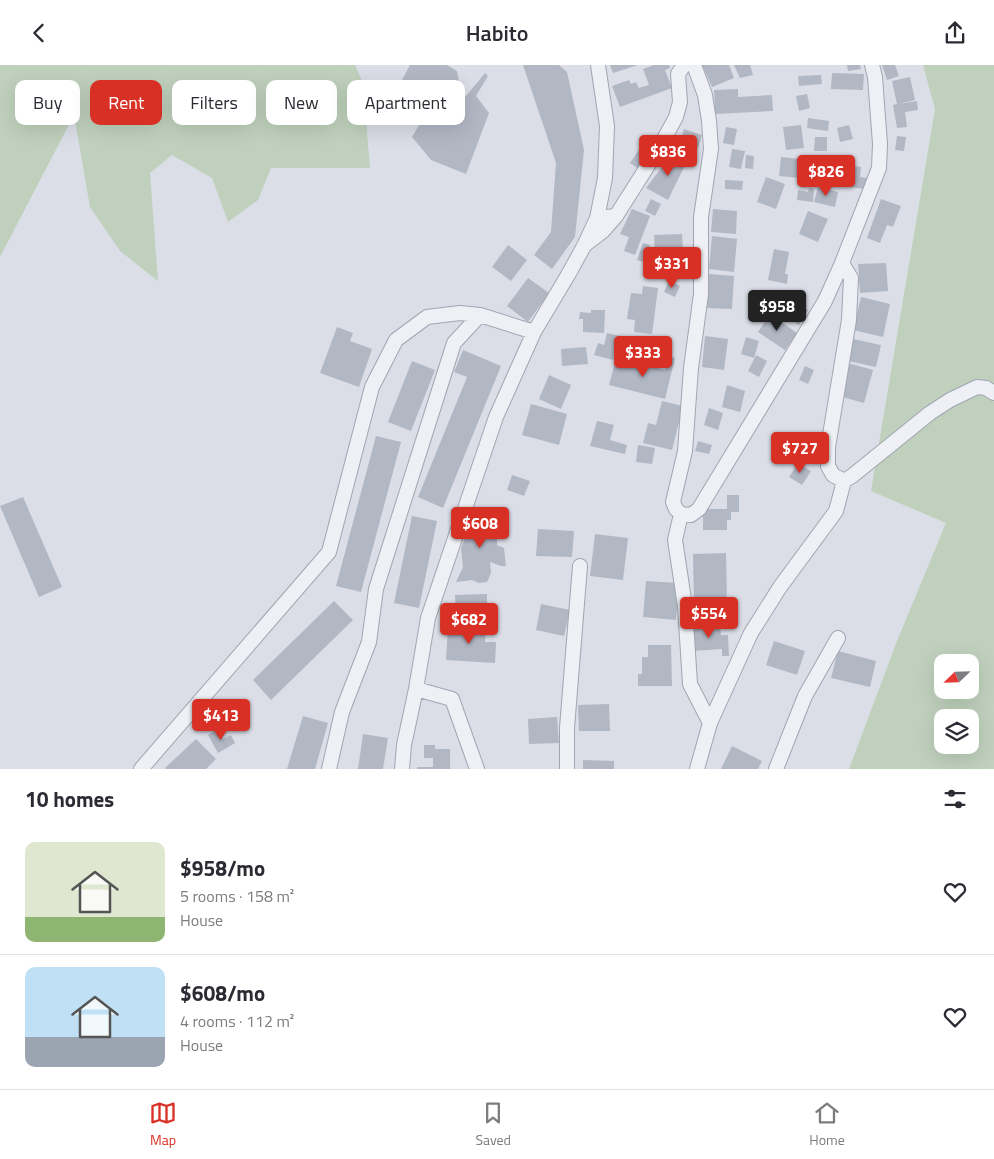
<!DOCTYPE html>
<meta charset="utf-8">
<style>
body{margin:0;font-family:"Titillium Web",sans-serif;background:#f2f2f3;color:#2b2b33;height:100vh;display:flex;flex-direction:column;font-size:19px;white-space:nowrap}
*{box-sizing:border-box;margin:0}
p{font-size:16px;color:#7c7c81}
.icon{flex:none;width:28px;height:28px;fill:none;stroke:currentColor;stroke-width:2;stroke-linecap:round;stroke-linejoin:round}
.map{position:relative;height:704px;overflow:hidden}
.panel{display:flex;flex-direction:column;background:#fff;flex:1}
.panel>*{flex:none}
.guide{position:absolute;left:15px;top:15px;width:500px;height:45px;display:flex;gap:10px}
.needle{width:32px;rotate:247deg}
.buttons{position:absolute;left:934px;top:589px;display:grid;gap:10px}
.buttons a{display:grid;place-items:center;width:45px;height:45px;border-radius:10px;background:#fff;box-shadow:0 5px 20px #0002;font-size:25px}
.price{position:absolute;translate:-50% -42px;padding:0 11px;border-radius:5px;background:#d93025;color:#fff;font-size:16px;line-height:32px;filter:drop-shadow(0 1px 2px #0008)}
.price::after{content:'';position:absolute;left:50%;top:30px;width:15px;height:11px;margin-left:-8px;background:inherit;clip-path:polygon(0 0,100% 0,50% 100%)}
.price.on{background:#222;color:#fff}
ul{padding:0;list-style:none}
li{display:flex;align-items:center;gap:15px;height:125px;padding:0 25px}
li+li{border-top:1px solid #e1e1e2}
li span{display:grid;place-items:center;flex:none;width:140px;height:100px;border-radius:10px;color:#555}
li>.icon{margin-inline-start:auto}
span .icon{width:60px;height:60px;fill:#fffc;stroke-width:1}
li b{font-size:21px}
h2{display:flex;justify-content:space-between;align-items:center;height:60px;padding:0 25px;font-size:21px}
.chip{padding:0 18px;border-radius:10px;background:#fff;box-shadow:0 5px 20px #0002;font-size:18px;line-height:45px}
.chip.on{background:#d93025;color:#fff}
header{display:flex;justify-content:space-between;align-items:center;height:65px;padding:0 25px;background:#fff;font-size:22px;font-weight:600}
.tab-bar{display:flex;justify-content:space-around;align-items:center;height:70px;border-top:1px solid #e1e1e2;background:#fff;font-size:14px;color:#7c7c81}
.tab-bar a{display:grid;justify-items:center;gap:2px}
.tab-bar .on{color:#d93025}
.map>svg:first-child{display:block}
.green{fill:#bfd1bc;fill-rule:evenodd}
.building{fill:#b2b7c4}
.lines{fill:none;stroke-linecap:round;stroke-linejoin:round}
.street-casing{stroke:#a1a5b1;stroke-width:16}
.street{stroke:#eef0f5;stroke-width:14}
</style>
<header><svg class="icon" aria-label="back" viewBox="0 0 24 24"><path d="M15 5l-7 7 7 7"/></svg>Habito<svg class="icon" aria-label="share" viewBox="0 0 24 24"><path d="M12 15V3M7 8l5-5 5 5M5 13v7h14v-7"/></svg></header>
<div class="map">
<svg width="994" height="704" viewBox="0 0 994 704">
<rect width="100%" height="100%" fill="#dbdee7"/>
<path class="green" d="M0,0H355L363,18L370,103H271L258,135L228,157L212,113L172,90L150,108L158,216L120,186L90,142L74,50L0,192Z
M923,0H994V704H849L897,576L946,458L871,426L935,44ZM942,598H970V625H942ZM942,652H970V680H942Z"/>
<path class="building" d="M410,0H447L457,6L461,27L466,31L485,8L488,11L476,31L489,48L466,109L431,95L412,72L427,47L411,38L418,25L402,15Z
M523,0H559L567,7L584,85L575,172L552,204L534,190L551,167L556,98Z
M610,0H638L613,8Z
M654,0H669L670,3L665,5L672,23L620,42L612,21L629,15L631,19L636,17L639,23L649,20L643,4Z
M702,0H729L734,13L712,22Z
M734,0H750L753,10L740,13Z
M847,0H860L861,4L848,6Z
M882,0H895L899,11L887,15Z
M832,8L864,9L863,25L831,24Z
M821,10L822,19L799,21L798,11Z
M910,12L915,35L899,39L917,36L918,45L905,47L907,62L897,63L893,40L897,39L892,16Z
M738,24V32L772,30L773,46L715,49L714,25Z
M807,29L810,43L799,46L796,31Z
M808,53L829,56L828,66L807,63Z
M801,60L804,83L786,85L783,62Z
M849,60L853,74L840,77L837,63Z
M726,62L737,64L734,80L723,78Z
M684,64L702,70L698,83L680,78Z
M648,71L662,80L643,107L630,98Z
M897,71L906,72L904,86L895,85Z
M815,72H827V86H814Z
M732,84L745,86L741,104L729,102Z
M672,89L687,96L668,135L646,123Z
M746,90L754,91L753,104L745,103Z
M781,92L819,96L818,106L812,105L811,114L779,111Z
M828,98L861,102L860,112L867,113L865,124L826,119Z
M766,112L785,119L776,144L757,137Z
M725,115L743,116L742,125L725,124Z
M818,122L838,127L835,142L814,137Z
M809,123L814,124L813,137L797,135L798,125L808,127Z
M651,134L661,139L655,151L645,146Z
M881,134L901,141L893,162L887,160L880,178L867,173Z
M632,144L650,151L635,190L624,186L629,172L620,169Z
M713,144L737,146L736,169L711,167Z
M808,146L828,154L818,177L799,169Z
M682,169L683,186L655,187L654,170Z
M712,171L737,174L734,207L709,204Z
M643,178L650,180L644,197L637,195Z
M508,180L527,195L511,216L492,202Z
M774,184L789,187L785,209H788L787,219L768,215Z
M648,197L657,198L656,212L647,211Z
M886,198L888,226L860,228L858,199Z
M709,209L734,211L732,244L707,243Z
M528,213L549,228L528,257L507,241Z
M669,216L680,221L675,232L664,227Z
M643,221L658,223L652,269L634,267L635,255L627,254L631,228L642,229Z
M795,231L803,236L800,239L808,245L799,260L783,249Z
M861,232L890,239L883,272L853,265Z
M591,245H605L604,268L583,267V254H579L580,247L591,248Z
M770,249L797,268L785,285L758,267Z
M337,262L353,268L350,276L372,284L359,322L320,308Z
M607,268L620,271L613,295L594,290L598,278L604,280Z
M705,271L728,274L724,305L702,302Z
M746,272L759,276L754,293L741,289Z
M853,274L881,280L876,302L848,296Z
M631,277L642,279L640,293L628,291Z
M586,282L588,299L562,301L561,284Z
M463,285L501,301L443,443L418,432L467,312L454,307Z
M756,290L767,296L759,312L748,306Z
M668,291L675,293L665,334L609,320L614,301L621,303L623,294L665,305Z
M412,296L435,305L411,366L388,357Z
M844,297L873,305L864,338L835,330Z
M805,301L814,305L808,319L799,315Z
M549,310L571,320L561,344L539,334Z
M727,320L745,326L740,347L722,342Z
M662,336L683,341L672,385L643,378L648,358L656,360Z
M531,339L567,349L559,380L522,370Z
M709,343L723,348L718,365L704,360Z
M597,356L614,360L610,375L627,380L625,389L590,381Z
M376,371L401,377L361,527L336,521Z
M698,376L712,380L709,389L695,386Z
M638,380L655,383L652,399L636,397Z
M798,398L811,406L802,420L789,412Z
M512,410L530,416L524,431L507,425Z
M727,430H739V447H731V455H727V465H703V444H727Z
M23,432L62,522L39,532L0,441Z
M493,443L502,447L499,454L491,450L482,471L488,474L497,473V480L504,483L506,501H501L490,497L491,508L487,517L479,518L472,515L456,517L463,502L461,483L477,444Z
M412,451L437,456L419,543L394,538Z
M538,464L574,466L572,492L536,491Z
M595,469L628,473L623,515L590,511Z
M726,488L727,538H694L693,489Z
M646,516L679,518L676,555L643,552Z
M487,529V545L456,547L455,530Z
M334,536L353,555L271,635L253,615Z
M541,539L570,545L564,571L536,565Z
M720,559L721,570H728L729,591H722V584L692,586L691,561Z
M448,560L486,562L485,577H496L495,598L446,595Z
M774,576L805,586L797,610L766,600Z
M648,580H671L672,621H638V609H642V592H648Z
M838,586L876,596L870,622L831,613Z
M609,639L610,666H579L578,640Z
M303,651L328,658L315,704H287Z
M557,652L559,678L529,679L528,654Z
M218,664L223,674L231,670L235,678L218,688L208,670Z
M363,669L388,673L383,704H358Z
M196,674L216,694L206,704H166L165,703Z
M424,680H435V684H450V704H417V702H433V693H424Z
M732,681L762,696L758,704H721Z
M583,695L614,696V704H583Z"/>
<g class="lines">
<g class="street-casing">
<path id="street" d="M694,0L705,30L709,56L711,84L701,152V229L691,303L685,386L673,437L676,444L681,449L691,450L699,444L825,236L842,198L879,103L880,79L875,12L872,0
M597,153L616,151L659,83L676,52L680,37L678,9L684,0
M586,179L603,166L616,151
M842,198L851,213L849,255L828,382V401L833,410L844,416L852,411L930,348L950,335L977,322L986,323L994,328
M681,449L675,475L685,541L690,619L710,658
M416,624L452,634L477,704
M141,704L329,487L372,322L396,275L427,252L460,248L480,250L534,267
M329,704L342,647L369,577L376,524L454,278L480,250
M402,704L404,680L416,624L428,553L496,352L534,267L568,210L584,181L597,153L605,113L607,61L598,0
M567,704V663L580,501
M697,704L710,658L751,568L780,522L836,446L844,416
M776,704L805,631L838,573"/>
</g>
<use href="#street" class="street"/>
</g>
</svg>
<div class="buttons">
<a><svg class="needle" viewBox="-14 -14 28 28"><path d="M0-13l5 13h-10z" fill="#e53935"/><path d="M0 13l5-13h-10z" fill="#7c7c81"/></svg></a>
<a><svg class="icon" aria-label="layers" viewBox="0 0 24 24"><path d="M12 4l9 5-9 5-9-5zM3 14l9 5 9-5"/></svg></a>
</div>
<b class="price" style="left:668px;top:112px">$836</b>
<b class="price" style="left:826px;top:132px">$826</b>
<b class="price" style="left:672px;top:224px">$331</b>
<b class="price on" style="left:777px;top:267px">$958</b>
<b class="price" style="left:643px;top:313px">$333</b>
<b class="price" style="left:800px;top:409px">$727</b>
<b class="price" style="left:480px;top:484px">$608</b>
<b class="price" style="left:709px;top:574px">$554</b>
<b class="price" style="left:469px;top:580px">$682</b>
<b class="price" style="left:221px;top:676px">$413</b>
<div class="guide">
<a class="chip">Buy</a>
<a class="chip on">Rent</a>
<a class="chip">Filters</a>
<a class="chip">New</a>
<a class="chip">Apartment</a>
</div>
</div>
<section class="panel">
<h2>10 homes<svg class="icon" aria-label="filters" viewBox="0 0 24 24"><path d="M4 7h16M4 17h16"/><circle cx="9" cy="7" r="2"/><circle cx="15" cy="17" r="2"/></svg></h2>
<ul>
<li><span style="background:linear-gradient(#dfe7d0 75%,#8fb573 0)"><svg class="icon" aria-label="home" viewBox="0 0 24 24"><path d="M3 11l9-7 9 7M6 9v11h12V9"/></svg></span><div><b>$958/mo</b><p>5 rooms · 158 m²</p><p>House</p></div><svg class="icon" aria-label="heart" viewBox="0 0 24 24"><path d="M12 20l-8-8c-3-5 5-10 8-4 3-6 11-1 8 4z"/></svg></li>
<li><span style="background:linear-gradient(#bfe0f5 70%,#9aa5b1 0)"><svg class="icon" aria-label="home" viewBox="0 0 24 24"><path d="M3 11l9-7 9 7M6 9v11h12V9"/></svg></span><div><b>$608/mo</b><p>4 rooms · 112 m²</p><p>House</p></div><svg class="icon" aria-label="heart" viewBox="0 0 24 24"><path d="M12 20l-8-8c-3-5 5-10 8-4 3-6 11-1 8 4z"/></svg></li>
</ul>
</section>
<nav class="tab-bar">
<a class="on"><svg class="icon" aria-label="map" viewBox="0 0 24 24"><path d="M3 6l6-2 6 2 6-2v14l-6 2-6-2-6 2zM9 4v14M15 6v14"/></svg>Map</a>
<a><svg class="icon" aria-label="saved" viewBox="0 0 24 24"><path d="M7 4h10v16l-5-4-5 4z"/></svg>Saved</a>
<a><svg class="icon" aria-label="home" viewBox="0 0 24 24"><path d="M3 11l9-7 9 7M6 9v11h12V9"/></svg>Home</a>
</nav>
